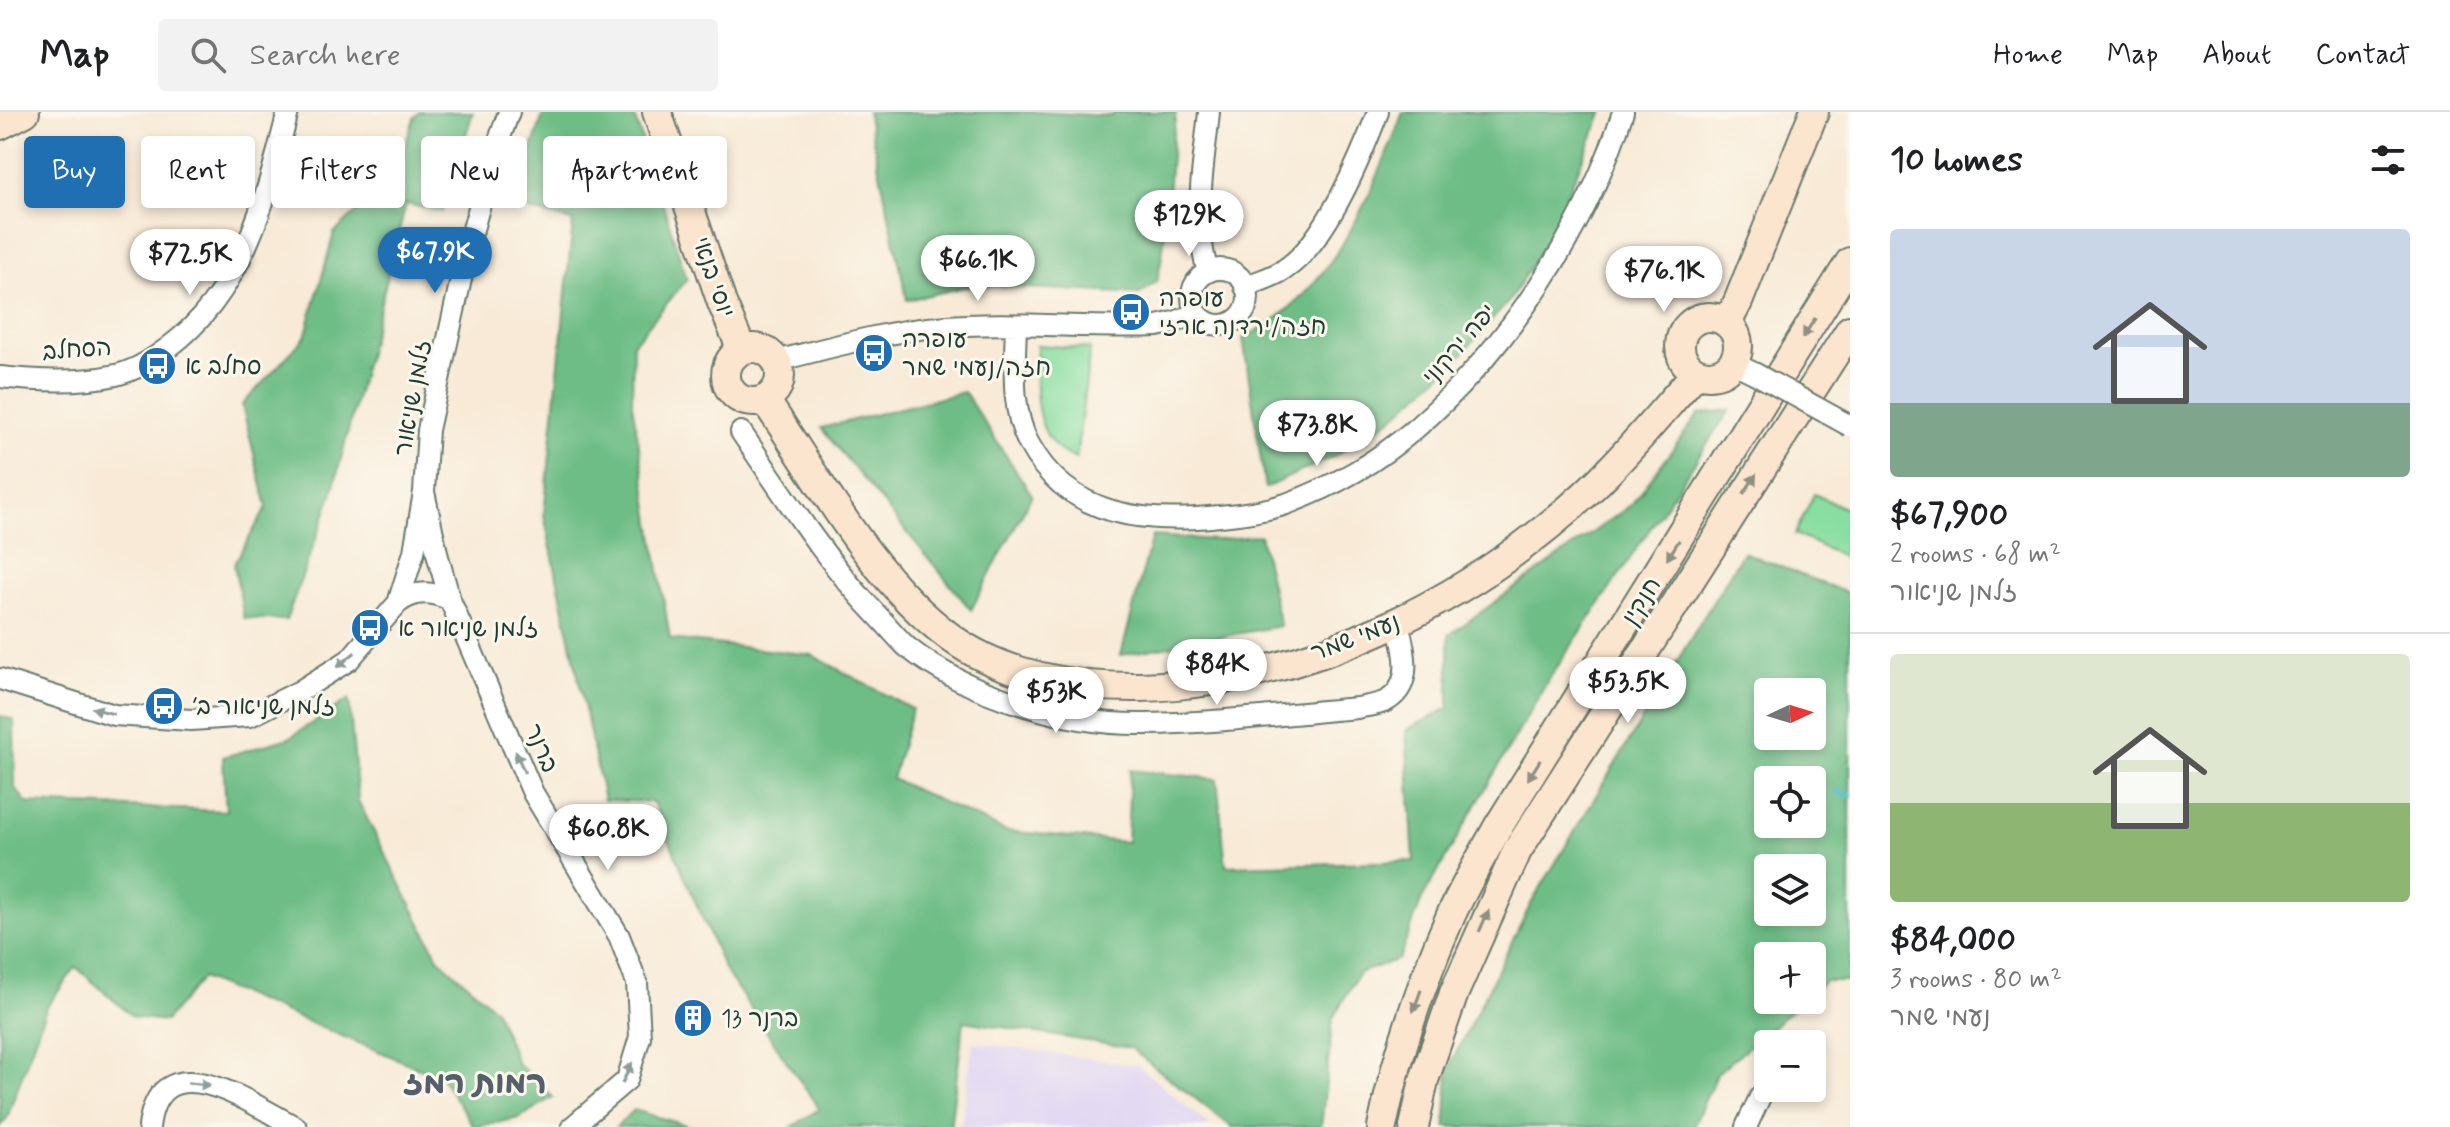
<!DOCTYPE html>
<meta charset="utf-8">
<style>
body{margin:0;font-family:Mynerve,"Playpen Sans Hebrew",sans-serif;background:#f2f2f2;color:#202124;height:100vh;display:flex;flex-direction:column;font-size:30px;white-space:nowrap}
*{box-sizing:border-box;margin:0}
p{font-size:26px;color:#757577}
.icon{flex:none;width:44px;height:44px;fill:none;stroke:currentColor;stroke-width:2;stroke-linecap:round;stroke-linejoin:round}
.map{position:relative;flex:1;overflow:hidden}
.details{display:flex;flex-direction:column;background:#fff;width:600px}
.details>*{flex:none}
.guide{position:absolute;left:24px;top:24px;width:760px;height:72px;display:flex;gap:16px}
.needle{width:52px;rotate:86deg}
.tools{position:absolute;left:1754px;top:566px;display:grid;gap:16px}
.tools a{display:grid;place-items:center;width:72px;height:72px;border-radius:8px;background:#fff;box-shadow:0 4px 12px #0003;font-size:40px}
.price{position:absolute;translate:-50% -68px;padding:0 18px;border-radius:28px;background:#fff;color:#222;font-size:26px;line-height:52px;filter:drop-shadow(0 2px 4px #0008)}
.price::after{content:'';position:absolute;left:50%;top:48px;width:24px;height:18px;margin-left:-12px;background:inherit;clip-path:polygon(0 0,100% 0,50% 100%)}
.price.on{background:#1f6fb2;color:#fff}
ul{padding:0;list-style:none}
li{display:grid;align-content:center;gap:16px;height:424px;padding:0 40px}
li+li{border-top:2px solid #e0e0e0}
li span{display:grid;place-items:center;height:248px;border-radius:8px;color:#555}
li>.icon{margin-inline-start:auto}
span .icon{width:144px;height:144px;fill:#fffc;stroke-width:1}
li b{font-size:34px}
h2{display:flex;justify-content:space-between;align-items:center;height:96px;padding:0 40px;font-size:34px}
.pill{padding:0 28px;border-radius:8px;background:#fff;box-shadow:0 4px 12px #0003;font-size:28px;line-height:72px}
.pill.on{background:#1f6fb2;color:#fff}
header{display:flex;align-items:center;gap:48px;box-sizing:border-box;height:112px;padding:0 40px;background:#fff;border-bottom:2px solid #e0e0e0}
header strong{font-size:38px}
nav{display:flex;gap:44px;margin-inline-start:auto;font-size:28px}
.search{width:560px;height:72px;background:#f2f2f2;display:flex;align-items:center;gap:20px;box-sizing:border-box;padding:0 28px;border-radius:8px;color:#757577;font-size:30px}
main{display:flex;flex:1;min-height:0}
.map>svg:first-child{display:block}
.built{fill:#e0d4f4}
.green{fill:#88dea0;stroke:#548e6a;stroke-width:2}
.forest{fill:#6ebd86;stroke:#467d5d;stroke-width:2;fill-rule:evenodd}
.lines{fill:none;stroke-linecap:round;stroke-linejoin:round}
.stream{stroke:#4dbbc4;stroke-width:6}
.street-casing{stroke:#6b7a6d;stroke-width:24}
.secondary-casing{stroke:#6b7a6d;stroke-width:32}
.street{stroke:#fff;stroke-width:20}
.secondary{stroke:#fce5cf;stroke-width:28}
.street-bridge-casing{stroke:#6b7a6d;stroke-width:24;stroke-linecap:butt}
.street-bridge{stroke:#fff;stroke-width:20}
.oneway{fill:#8e9182}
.oneway2{fill:#8f9e9a}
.labels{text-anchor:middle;stroke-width:6;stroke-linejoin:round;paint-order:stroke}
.street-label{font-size:24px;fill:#1f3d34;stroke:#fbf7ec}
.poi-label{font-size:24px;fill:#1f3d34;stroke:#fbf7ec;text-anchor:start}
.district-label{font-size:32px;font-weight:bold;fill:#545f6b;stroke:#fbf7ec}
</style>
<header>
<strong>Map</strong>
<div class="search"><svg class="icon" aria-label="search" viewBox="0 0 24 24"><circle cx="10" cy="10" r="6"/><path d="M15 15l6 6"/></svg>Search here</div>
<nav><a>Home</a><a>Map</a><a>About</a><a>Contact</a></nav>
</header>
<main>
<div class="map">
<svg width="1850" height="1015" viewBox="0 0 1850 1015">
<rect width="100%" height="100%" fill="#fbf7ec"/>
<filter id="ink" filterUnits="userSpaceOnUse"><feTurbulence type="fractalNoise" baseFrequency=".0125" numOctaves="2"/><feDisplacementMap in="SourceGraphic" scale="16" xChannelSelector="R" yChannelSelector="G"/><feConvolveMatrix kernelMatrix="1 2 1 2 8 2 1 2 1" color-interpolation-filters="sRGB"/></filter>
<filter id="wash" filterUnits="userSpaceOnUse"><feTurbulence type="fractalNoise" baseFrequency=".006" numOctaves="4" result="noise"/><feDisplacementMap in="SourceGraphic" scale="32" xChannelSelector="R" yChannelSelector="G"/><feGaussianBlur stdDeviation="1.8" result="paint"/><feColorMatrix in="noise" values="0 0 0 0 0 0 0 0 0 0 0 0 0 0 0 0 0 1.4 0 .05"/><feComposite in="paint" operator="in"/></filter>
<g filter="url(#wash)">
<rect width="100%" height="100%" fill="#f8ead7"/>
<path class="built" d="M973,930L1137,953L1211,1015H961Z"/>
<path class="green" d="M1037,233L1090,237L1076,347C1030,331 1035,273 1037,233Z
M1814,382L1850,399V448L1795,422Z"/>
<path class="forest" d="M419,0H473L442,100L406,92L331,386L286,508L244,506L234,452L267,395L242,293L305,225L334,121L395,65L414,6Z
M544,0H633L687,167L633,232L632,291L670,527L812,543L912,597L892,667L1005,719L1127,730L1130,658L1217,667L1226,754L1414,749L1406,618L1449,596V523L1631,393L1699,302L1730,298L1547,570L1422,787L1399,847L1359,861L1333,906L1321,1015H1232L1130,936L964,909L950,1015H792L819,997L724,857L653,690L604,688L544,403L573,109L513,94Z
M867,0H1034L1112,4L1114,0H1176C1167,56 1170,114 1157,169L1140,182L973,173L907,188Z
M1403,0H1603L1551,120L1510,188L1454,251L1390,308L1334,344L1265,376L1243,226C1328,189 1373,82 1403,0Z
M964,280L1032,383L971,498L821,316Z
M1260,423L1280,514L1121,543L1152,424L1218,428Z
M1743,440L1850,482V869H1825L1812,881V844H1768V888H1804L1717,961L1693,1015H1446L1448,957L1532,790ZM1812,580V624H1768V580ZM1812,668V712H1768V668ZM1768,756H1812V800H1768Z
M349,587L358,689L439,847L495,897L517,951L553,985L519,1006L474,1015L441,965L202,866L165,909L133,905L76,855L46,896L7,1006L0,1014V604L14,608L15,676L27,691L226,699L223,645L289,626Z
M634,998L692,1015H616Z"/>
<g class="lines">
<path class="stream" d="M1836,680L1850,683"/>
</g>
</g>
<g filter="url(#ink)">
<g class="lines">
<g class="street-casing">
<path id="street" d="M1192 185a28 28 0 1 1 56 0a28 28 0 1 1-56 0Z
M1208,160C1192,108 1204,53 1209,0
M1245,175C1258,169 1274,165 1285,157C1325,131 1361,45 1378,0
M1016,213C1015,253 1010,296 1029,332C1069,406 1146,412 1220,404C1242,402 1265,399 1286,392C1333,375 1378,349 1416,316C1509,235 1586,117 1623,0
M776,249C829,236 883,220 937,215C1010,208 1084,217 1157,214L1175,210L1197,201
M1733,251L1754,261
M0,265C36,269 80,271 116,263C137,258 153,247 169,235C244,179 266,86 288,0
M741,320C784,383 825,449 878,504C888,514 897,526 907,535C966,583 1070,614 1146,612C1216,611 1287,602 1357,596C1366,594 1380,593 1388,588C1415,571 1404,535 1398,511
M424,380L438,445L450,488L533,681L619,824L637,871L640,925L627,968L572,1015
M398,491L414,440L424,380L428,318L468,135L494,42L509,0
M0,567L114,603L191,608L250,604L300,579L349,548L398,491C415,478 432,479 450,488
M149,1015C160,925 254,994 296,1015
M1746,1015L1760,985"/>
</g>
<g class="secondary-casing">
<path id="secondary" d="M657,0L722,191L742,238
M0,13L25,0
M1680 234a29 29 0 1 1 58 0a29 29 0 1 1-58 0Z
M1727,211L1738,190L1814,0
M726 263a27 27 0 1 1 54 0a27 27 0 1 1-54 0Z
M765,288C818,366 873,469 950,525C1002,564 1077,576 1140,575C1310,571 1478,486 1599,369C1633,335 1664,297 1696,261
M1382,1015C1397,942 1421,871 1451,803C1465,773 1482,744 1498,715L1850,150
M1414,1015L1424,968L1454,881L1517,739L1850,218"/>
</g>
<use href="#street" class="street"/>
<use href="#secondary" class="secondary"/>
<g class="street-bridge-casing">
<path id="street-bridge" d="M1754,261L1850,314"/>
</g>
<use href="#street-bridge" class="street-bridge"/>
</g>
<defs><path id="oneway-solid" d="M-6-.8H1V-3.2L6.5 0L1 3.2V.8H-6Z" transform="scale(2)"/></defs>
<g class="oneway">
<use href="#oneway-solid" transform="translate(1809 216) rotate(122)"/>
<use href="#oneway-solid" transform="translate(1750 372) rotate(-57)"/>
<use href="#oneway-solid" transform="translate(1673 438) rotate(122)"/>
<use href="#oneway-solid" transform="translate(1534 658) rotate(122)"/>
<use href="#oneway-solid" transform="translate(1484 809) rotate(-66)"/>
<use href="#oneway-solid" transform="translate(1417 889) rotate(110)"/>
</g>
<g class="oneway2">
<use href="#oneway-solid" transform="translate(346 548) rotate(140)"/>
<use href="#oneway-solid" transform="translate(103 599) rotate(-164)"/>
<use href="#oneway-solid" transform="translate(520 650) rotate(-113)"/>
<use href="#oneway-solid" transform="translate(627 961) rotate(-64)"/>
<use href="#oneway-solid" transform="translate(199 972) rotate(5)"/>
</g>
</g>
<defs>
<g id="bus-disc" transform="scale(2)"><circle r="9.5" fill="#1f6fb2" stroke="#fbf7ec"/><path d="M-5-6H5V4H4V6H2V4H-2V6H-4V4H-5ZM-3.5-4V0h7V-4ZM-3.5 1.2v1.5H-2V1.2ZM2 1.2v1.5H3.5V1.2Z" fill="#fff"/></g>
<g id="building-disc" transform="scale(2)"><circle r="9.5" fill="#1f6fb2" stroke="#fbf7ec"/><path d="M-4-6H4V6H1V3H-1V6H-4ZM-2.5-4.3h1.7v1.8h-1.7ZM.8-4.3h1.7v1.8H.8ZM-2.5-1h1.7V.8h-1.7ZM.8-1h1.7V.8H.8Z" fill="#fff"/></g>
</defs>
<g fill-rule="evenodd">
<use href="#bus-disc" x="1131" y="200"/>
<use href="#bus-disc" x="874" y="241"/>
<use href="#bus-disc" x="157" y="254"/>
<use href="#bus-disc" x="370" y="516"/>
<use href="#bus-disc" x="164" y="594"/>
<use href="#building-disc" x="693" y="906"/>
</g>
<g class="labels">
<g class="street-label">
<text transform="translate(714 165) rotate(71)" y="8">יוסי בנאי</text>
<text transform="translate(1459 232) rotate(-49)" y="8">יפה ירקוני</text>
<text transform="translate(77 237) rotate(-4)" y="8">הסחלב</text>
<text transform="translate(412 286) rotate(-80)" y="8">זלמן שניאור</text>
<text transform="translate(1641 489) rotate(-58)" y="8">חנקין</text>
<text transform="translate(1355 525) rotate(-21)" y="8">נעמי שמר</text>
<text transform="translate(542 636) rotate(67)" y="8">ברנר</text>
</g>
<g class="poi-label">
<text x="1159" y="194">עופרה<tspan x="1159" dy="28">חזה/ירדנה ארזי</tspan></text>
<text x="902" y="235">עופרה<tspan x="902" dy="28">חזה/נעמי שמר</tspan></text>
<text x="185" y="262">סחלב א</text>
<text x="398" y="524">זלמן שניאור א</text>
<text x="192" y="602">זלמן שניאור ב׳</text>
<text x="721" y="914">ברנר 13</text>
</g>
<g class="district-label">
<text x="475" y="981">רמות רמז</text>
</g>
</g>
</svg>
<div class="tools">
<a><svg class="needle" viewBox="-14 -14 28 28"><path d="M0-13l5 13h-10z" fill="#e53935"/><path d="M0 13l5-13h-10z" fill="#757577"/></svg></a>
<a><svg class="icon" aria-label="locate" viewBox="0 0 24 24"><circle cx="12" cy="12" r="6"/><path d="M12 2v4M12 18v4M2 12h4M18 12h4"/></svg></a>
<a><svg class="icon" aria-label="layers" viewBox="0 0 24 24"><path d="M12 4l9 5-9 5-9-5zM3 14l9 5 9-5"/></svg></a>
<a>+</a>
<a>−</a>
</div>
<b class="price" style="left:1189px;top:146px">$129K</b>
<b class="price on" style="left:435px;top:183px">$67.9K</b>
<b class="price" style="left:190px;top:185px">$72.5K</b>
<b class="price" style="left:978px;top:191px">$66.1K</b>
<b class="price" style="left:1664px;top:202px">$76.1K</b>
<b class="price" style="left:1317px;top:356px">$73.8K</b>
<b class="price" style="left:1217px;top:595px">$84K</b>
<b class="price" style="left:1628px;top:613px">$53.5K</b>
<b class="price" style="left:1056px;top:623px">$53K</b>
<b class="price" style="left:608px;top:760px">$60.8K</b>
<div class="guide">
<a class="pill on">Buy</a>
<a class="pill">Rent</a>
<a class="pill">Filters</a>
<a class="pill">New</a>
<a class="pill">Apartment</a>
</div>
</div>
<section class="details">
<h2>10 homes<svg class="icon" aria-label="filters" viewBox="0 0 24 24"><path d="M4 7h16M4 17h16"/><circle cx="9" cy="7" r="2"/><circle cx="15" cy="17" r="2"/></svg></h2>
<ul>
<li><span style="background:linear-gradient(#c9d6e8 70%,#7fa58c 0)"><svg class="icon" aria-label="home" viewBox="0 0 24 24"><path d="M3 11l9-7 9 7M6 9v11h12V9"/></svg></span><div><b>$67,900</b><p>2 rooms · 68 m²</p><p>זלמן שניאור</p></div></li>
<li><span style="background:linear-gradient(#dfe7d0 60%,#8fb573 0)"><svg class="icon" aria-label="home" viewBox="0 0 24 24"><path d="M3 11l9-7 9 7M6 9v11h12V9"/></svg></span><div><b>$84,000</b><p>3 rooms · 80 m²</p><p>נעמי שמר</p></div></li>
</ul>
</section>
</main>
